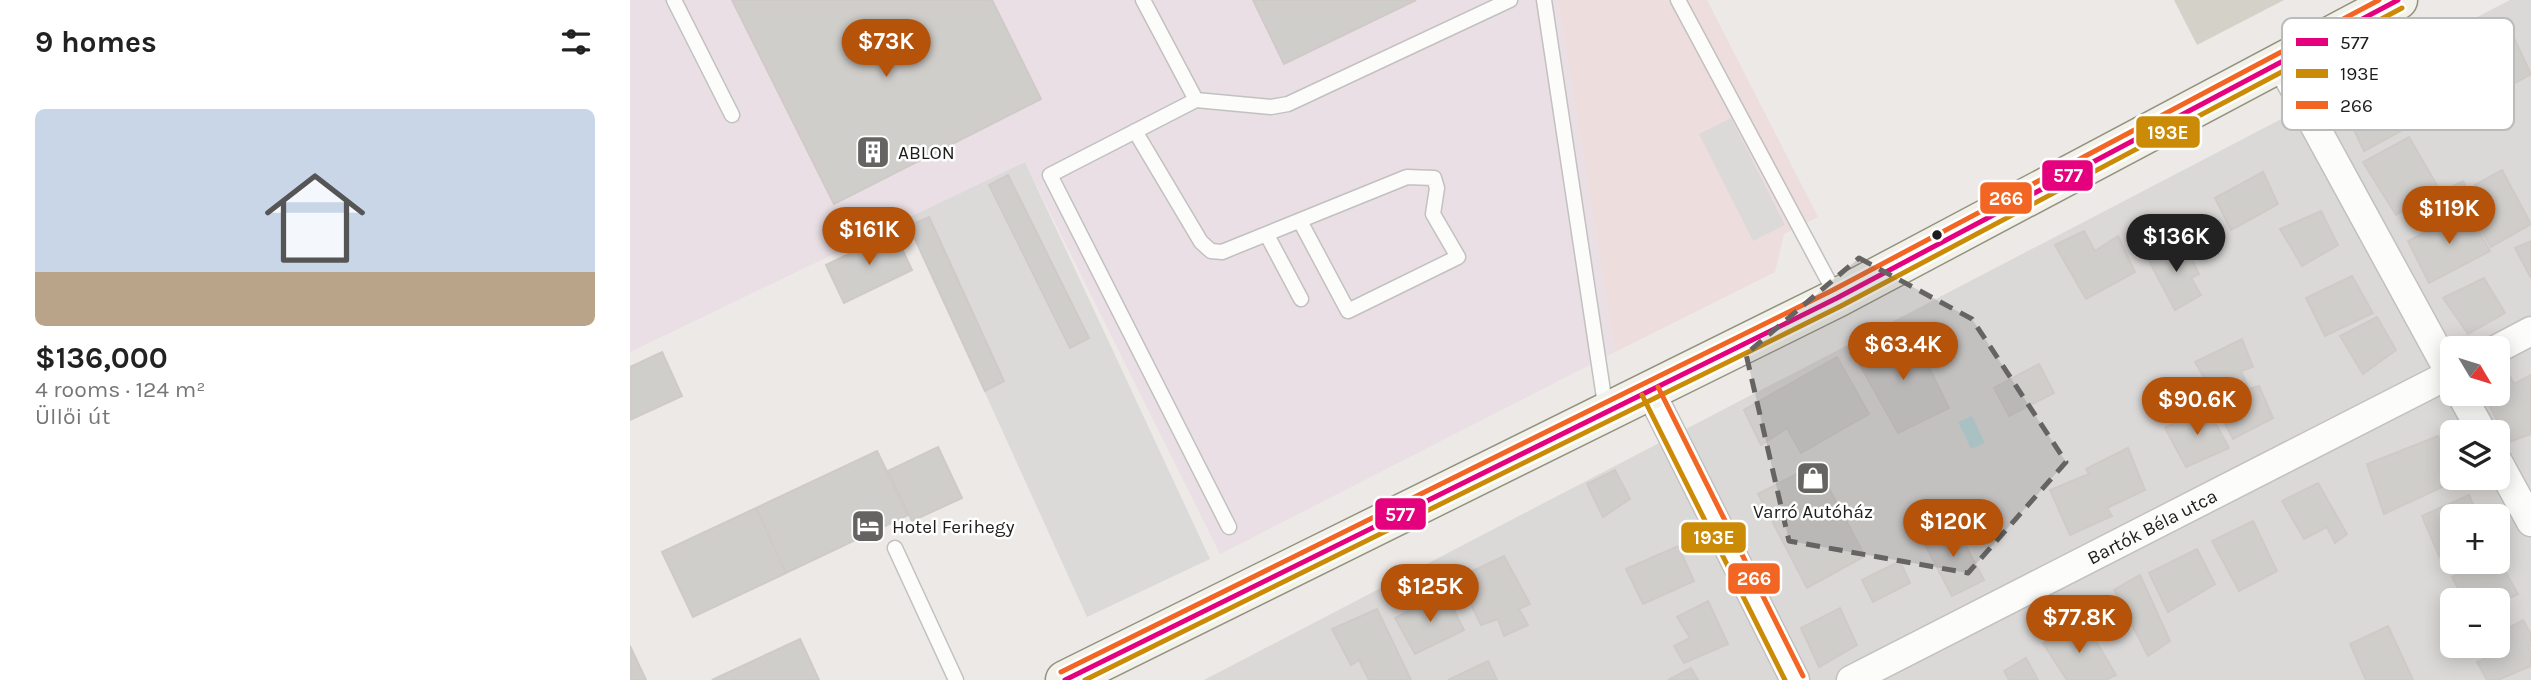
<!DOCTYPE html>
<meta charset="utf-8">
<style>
body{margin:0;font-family:Karla,sans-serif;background:#f6f6f6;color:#222;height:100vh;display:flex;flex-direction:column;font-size:26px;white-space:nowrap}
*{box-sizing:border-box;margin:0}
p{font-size:23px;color:#767676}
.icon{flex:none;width:38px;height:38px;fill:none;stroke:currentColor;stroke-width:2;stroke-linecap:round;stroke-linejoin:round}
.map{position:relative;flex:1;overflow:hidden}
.drawer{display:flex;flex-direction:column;background:#fff;width:630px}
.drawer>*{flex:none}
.needle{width:46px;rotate:128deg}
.buttons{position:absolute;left:1810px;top:336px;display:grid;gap:14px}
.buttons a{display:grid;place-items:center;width:70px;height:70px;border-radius:10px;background:#fff;box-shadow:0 4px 18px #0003;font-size:35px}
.price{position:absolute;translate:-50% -60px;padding:0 16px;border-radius:24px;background:#b45309;color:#fff;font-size:23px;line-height:46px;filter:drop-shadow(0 2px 4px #0008)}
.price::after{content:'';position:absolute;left:50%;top:42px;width:21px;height:16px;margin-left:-10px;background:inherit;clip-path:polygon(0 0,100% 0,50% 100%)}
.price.on{background:#222;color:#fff}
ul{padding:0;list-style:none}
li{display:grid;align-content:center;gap:14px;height:371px;padding:0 35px}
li+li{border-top:2px solid #e0e0e0}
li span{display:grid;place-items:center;height:217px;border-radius:10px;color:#555}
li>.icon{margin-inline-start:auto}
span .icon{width:126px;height:126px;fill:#fffc;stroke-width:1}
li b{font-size:30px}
h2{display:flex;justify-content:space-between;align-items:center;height:84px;padding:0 35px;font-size:30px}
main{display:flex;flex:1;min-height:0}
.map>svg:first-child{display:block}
.residential{fill:#dbd9d7;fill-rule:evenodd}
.commercial{fill:#eddddd}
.industrial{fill:#e9dfe5}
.construction{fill:#d4d2c8}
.parking{fill:#dcdad9}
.water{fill:#bcd9dc}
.building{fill:#d0cecb;stroke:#cfcac7;stroke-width:2}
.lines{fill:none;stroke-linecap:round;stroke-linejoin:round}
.lane-casing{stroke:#c3c1c0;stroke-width:17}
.street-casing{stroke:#c3c1c0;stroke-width:31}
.secondary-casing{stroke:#949380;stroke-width:41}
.lane{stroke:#fcfcfb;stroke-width:14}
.street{stroke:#fcfcfb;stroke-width:28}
.secondary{stroke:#f3f2ea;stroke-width:38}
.bus-1-casing{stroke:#fff;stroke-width:10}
.bus-2-casing{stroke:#fff;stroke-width:10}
.bus-3-casing{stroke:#fff;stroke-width:10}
.bus-1{stroke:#e5007d;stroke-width:5}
.bus-2{stroke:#cb8b06;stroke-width:5}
.bus-3{stroke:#f26522;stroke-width:5}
.marked{fill:#656463;fill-opacity:0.2;stroke:#656463;stroke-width:5;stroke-dasharray:14 9;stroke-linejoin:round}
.bus-dot{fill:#1d1d1d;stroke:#fff;stroke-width:2.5}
.labels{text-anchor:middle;stroke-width:5;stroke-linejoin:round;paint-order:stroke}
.poi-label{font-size:19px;fill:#1d1d1d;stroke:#fff;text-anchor:start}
.street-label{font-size:19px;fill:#1d1d1d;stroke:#fff}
.key{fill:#fff;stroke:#bbb;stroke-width:2}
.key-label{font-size:19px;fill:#1d1d1d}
.line-badge{stroke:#fff;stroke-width:2.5}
.badge-label{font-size:19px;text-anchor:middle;font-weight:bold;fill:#fff}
</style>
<main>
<section class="drawer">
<h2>9 homes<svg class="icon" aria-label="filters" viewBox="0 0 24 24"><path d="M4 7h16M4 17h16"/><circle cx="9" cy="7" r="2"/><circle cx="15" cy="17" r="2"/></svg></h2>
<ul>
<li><span style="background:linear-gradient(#c9d6e8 75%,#b9a48a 0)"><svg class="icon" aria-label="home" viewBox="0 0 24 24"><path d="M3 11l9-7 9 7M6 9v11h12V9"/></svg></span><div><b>$136,000</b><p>4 rooms · 124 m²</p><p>Üllői út</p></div></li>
</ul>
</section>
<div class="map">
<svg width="1901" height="680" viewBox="0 0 1901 680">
<rect width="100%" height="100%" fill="#ece9e6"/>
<path class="residential" d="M1880,0H1901V680H574ZM1822,348H1867V394H1822ZM1822,432H1867V478H1822ZM1822,516H1867V562H1822ZM1822,600H1867V646H1822Z"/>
<path class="commercial" d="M928,0H1077L1188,217L1154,234L1145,272L985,352Z"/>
<path class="industrial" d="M0,0H928L985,352L590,554L395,162L0,352Z"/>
<path class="construction" d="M1544,0H1654L1567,45Z"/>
<path class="parking" d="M1101,118L1155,225L1123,241L1069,134Z
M395,162L580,559L457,617L276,219Z"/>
<path class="water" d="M1342,416L1355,443L1341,449L1328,422Z"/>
<path class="building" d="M102,0H362L411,99L204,204Z
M623,0H786L654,64Z
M1884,38L1901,74L1865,94L1844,54Z
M1778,62L1798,116L1734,151L1708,96Z
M1779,137L1809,189L1766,215L1733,162Z
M1872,170L1901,224L1861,247L1839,208L1853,200L1845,185Z
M1633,172L1648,204L1601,230L1585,198Z
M378,175L459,338L440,348L359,185Z
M1833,181L1840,195L1809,212L1801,197Z
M1838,210L1860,251L1799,283L1778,241Z
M1691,211L1708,245L1672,266L1650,229Z
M299,217L374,381L355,391L279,226Z
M1454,231L1465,251L1488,236L1505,272L1456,299L1425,245Z
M264,232L282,270L214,303L196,265Z
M1553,241L1569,274L1561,278L1571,295L1545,310L1517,257Z
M1901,241V278L1885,248Z
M1722,276L1743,313L1695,336L1676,298Z
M1854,278L1875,313L1838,334L1813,298Z
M1747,317L1766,350L1733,374L1710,336Z
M1281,331L1319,408L1268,433L1226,358Z
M1612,339L1623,367L1611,371L1619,389L1629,386L1643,418L1603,439L1588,410L1596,406L1589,390L1583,393L1565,362Z
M32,352L52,396L0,420V367Z
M1207,357L1239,414L1171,453L1157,428L1131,445L1114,410Z
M1409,364L1424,393L1379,416L1364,388Z
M1877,371L1884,384L1901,375V434L1879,442L1853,394H1867V377Z
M1576,406L1599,448L1556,467L1535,428Z
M1808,436L1822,468V478H1826L1827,480L1754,514L1737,464Z
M308,447L332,498L282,521L258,471Z
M1498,448L1515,490L1477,508L1482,516L1440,535L1420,490L1459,474L1456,469Z
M247,451L278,515L156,573L126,508Z
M1186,464L1235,556L1177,588L1128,494Z
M985,470L1000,499L973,517L957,484Z
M1688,483L1717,534L1705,543L1697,527L1674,539L1652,501Z
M1839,495L1848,516H1822V550L1809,556L1792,516Z
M126,508L156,573L63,617L32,552Z
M1323,521L1354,580L1322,596L1292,539Z
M1623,521L1647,571L1609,591L1582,541Z
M1048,546L1064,581L1013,604L996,569Z
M1567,549L1585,584L1538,612L1519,573Z
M874,556L900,604L889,609L898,625L874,636L868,619L851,625L828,578Z
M1867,557L1888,594L1867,604V600H1834L1822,577L1853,562H1867Z
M1270,561L1280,583L1243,602L1232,580Z
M1510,575L1540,641L1518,656L1484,590Z
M815,593L834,630L785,654L765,618Z
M1078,601L1098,644L1054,663L1044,646L1060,638L1047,617Z
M1210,608L1227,645L1189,667L1171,628Z
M747,609L781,680H739L729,660L721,665L702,629Z
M1893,620L1901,634V646L1898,647L1901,652V666L1868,680H1857L1847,662L1855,659L1848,646H1867V634Z
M1454,621L1486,675L1476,680H1437L1413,643Z
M1758,626L1783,680H1736L1720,644Z
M170,639L189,680H82Z
M0,646L16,680H0Z
M1396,658L1408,680H1379L1374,671Z
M858,661L867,680H818Z
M1061,668L1068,680H1038Z"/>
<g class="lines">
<g class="lane-casing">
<path id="lane" d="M44,0L102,115
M513,0L566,100L641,107L658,104L880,0
M914,0L976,411
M1048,0L1207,297
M566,100L420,175L599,527
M505,131L571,242L581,251L592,252L777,177L804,178L807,188L803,214L828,257L718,311L670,221
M637,235L671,299
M265,548L326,680"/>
</g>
<g class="street-casing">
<g id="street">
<path d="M1651,64L1822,377"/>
<path d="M1867,349L1901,331"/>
<path d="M1020,391L1165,680"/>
<path d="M1831,394L1852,432"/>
<path d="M1867,460L1901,522"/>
<path id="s1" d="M1221,680L1822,373"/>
</g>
</g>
<g class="secondary-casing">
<path id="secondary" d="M435,680L1207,298L1768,0"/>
</g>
<use href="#lane" class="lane"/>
<use href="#street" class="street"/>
<use href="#secondary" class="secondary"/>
<g class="bus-1-casing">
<path id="bus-1" d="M435,680L1207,298L1768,0"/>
</g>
<g class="bus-2-casing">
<path id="bus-2" d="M1012,395L1155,680
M455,680L1211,306L1772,8"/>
</g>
<g class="bus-3-casing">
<path id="bus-3" d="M1028,387L1173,676
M431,672L1203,290L1749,0"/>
</g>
<use href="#bus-1" class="bus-1"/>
<use href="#bus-2" class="bus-2"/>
<use href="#bus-3" class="bus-3"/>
</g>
<path class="marked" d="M1229,258L1342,319L1436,462L1338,573L1159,541L1116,354Z"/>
<defs>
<g id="building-square" transform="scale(1.75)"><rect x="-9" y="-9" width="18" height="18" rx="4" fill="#656463" stroke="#fff"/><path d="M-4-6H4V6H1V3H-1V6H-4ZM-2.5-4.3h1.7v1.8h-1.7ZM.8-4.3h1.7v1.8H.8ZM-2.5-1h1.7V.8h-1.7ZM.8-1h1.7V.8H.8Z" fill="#fff"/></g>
<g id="shop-square" transform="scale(1.75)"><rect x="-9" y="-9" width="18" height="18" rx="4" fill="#656463" stroke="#fff"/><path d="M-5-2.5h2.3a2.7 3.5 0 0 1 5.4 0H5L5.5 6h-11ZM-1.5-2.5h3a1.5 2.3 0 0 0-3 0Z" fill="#fff"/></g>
<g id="hotel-square" transform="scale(1.75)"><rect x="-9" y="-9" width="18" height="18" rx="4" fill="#656463" stroke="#fff"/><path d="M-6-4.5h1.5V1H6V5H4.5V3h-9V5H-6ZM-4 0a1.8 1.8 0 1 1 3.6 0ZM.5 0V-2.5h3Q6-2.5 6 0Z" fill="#fff"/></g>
</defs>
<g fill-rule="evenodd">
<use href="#building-square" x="243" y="152"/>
<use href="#shop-square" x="1183" y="478"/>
<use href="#hotel-square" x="238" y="526"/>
</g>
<circle class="bus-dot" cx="1307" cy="235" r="6"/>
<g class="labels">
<g class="poi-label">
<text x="268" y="159">ABLON</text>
<text x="1183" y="518" text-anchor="middle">Varró Autóház</text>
<text x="262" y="533">Hotel Ferihegy</text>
</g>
<g class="street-label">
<text dy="7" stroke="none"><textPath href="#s1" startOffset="338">Bartók Béla utca</textPath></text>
</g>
</g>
<rect x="1652" y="18" width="232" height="112" rx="10" class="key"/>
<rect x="1666" y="38" width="32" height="8" fill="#e5007d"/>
<rect x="1666" y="69" width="32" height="9" fill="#cb8b06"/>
<rect x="1666" y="101" width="32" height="8" fill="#f26522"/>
<g class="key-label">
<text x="1710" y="49">577</text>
<text x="1710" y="80">193E</text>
<text x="1710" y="112">266</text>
</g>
<g class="line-badge">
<rect x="1505" y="115" width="66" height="34" rx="7" fill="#cb8b06"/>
<rect x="1411" y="159" width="53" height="33" rx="7" fill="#e5007d"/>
<rect x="1349" y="181" width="54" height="34" rx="7" fill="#f26522"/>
<rect x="744" y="497" width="53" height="34" rx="7" fill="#e5007d"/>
<rect x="1050" y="521" width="67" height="33" rx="7" fill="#cb8b06"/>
<rect x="1097" y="562" width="54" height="33" rx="7" fill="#f26522"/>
</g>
<g class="badge-label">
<text x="1538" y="139">193E</text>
<text x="1438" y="182">577</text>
<text x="1376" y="205">266</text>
<text x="770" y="521">577</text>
<text x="1084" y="544">193E</text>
<text x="1124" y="585">266</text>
</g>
</svg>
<div class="buttons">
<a><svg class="needle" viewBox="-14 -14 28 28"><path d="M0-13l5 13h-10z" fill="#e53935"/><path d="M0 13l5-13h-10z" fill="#767676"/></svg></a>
<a><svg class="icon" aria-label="layers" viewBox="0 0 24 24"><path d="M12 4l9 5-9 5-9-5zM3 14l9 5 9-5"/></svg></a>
<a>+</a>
<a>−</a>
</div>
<b class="price" style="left:256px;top:79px">$73K</b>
<b class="price" style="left:1819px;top:246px">$119K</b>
<b class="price" style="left:239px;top:267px">$161K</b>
<b class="price on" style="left:1546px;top:274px">$136K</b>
<b class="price" style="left:1273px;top:382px">$63.4K</b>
<b class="price" style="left:1567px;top:437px">$90.6K</b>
<b class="price" style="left:1323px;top:559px">$120K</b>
<b class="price" style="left:800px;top:624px">$125K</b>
<b class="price" style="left:1449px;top:655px">$77.8K</b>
</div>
</main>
